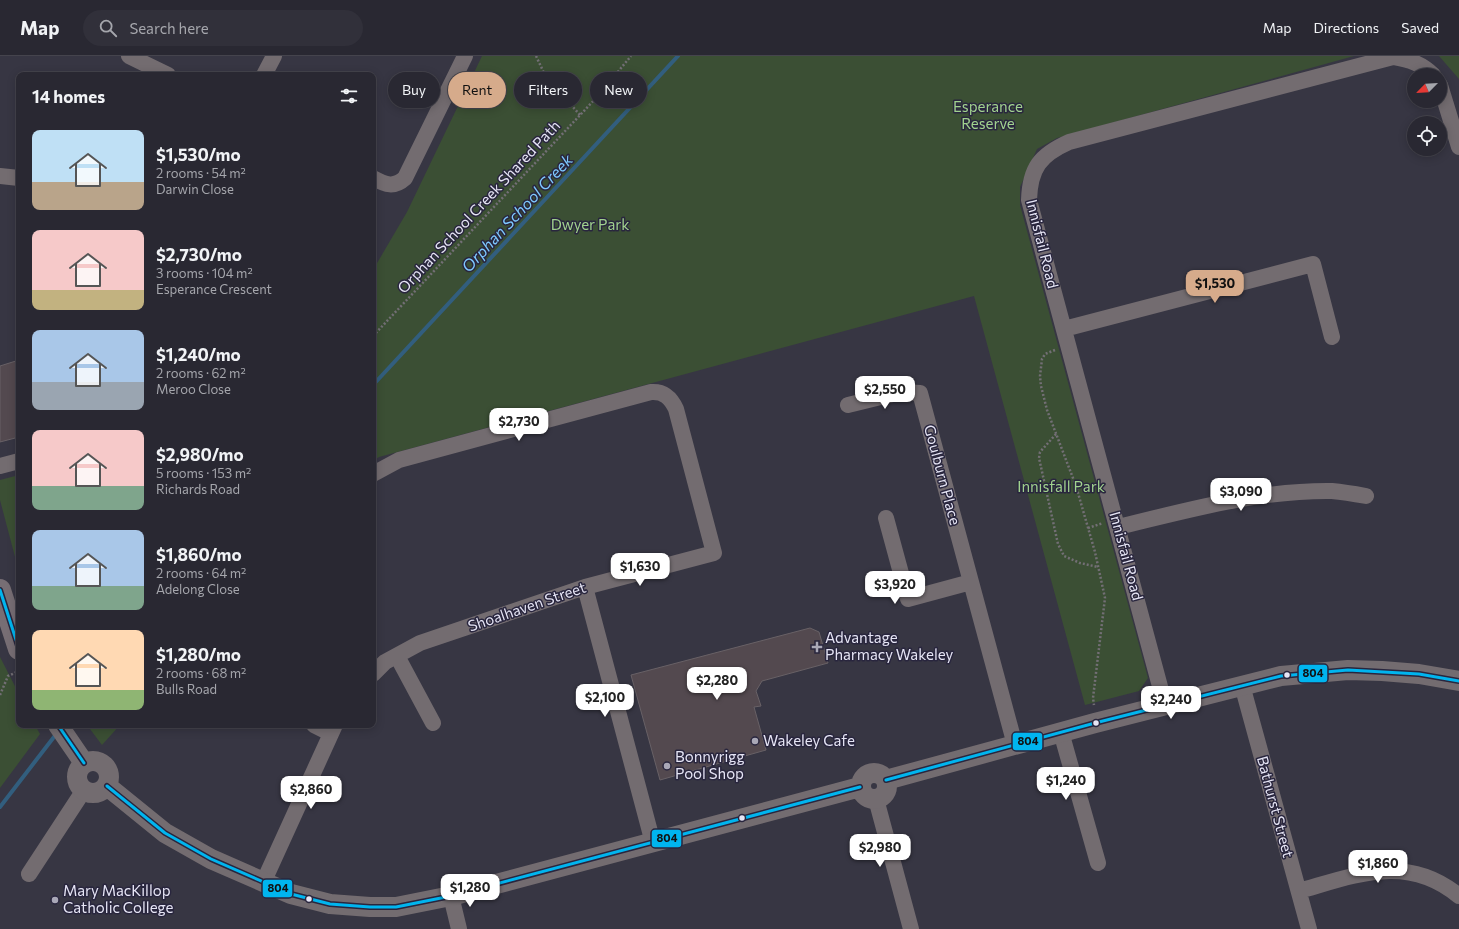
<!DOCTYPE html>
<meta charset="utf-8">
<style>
body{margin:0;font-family:Commissioner,sans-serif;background:#31303a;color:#f1f3f6;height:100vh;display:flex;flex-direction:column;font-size:15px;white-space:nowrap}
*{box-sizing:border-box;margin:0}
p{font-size:13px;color:#a5a6ac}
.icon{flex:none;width:22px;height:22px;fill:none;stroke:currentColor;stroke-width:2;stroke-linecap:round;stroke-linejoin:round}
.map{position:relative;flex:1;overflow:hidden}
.panel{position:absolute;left:16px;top:16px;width:360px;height:656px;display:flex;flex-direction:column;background:#292832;border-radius:8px;box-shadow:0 2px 10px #0003,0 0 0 1px #45444d}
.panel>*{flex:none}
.guide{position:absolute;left:388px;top:16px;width:380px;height:36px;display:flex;gap:8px}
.needle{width:26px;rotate:246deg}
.buttons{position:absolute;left:1407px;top:12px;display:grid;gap:8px}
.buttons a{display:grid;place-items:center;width:40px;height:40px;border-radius:50%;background:#292832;box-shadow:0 2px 10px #0003,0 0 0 1px #45444d;font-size:20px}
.price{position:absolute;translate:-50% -34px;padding:0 9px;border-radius:8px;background:#fff;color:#222;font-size:13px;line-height:26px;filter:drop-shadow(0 1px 2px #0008)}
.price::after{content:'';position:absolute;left:50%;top:24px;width:12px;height:9px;margin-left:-6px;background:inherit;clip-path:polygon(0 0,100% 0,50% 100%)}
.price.selected{background:#d6ab8b;color:#111}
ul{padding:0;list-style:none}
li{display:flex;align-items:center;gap:12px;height:100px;padding:0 16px}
li span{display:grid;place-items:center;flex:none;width:112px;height:80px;border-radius:8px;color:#555}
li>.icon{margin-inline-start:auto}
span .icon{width:48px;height:48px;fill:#fffc;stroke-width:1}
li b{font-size:17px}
h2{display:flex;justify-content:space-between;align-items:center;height:48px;padding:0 16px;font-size:17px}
.pill{padding:0 14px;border-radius:18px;background:#292832;box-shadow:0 2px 10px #0003,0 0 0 1px #45444d;font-size:14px;line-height:36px}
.pill.selected{background:#d6ab8b;color:#111}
header{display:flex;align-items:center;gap:24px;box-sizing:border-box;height:56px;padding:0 20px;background:#292832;border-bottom:1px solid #45444d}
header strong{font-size:19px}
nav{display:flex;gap:22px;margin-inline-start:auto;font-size:14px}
.search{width:280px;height:36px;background:#31303a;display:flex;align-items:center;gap:10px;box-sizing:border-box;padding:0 14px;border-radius:22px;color:#a5a6ac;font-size:15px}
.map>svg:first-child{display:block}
.green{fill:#3b4f34}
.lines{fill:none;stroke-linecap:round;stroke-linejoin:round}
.stream{stroke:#325e7e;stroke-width:4}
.building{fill:#53494f;stroke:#686166}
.path{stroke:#736f75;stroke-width:2.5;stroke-dasharray:2 2;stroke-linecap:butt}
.minor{stroke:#736c70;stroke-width:16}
.tertiary{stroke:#736c70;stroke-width:20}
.secondary{stroke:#776e74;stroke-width:22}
.bus-1-casing{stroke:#29263e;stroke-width:6}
.bus-1{stroke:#00b5ef;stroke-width:3}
.poi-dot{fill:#a9a8b7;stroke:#29263e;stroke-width:1.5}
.bus-dot{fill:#e6e5f5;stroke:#29263e;stroke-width:1.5}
.labels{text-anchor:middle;stroke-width:3;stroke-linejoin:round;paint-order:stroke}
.park-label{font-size:15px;fill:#a1d28e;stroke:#29263e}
.street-label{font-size:15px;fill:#e6e5f5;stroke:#29263e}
.poi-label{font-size:15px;fill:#e6e5f5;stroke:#29263e;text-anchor:start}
.water-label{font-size:16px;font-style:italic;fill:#7ec9ff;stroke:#29263e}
.line-badge{stroke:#29263e;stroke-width:1.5}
.pale-badge-label{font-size:11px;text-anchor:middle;font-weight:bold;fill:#111}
</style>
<header>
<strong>Map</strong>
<div class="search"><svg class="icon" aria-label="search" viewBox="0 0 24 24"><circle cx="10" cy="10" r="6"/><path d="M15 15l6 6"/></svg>Search here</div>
<nav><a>Map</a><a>Directions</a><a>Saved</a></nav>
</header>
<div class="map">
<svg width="1459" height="873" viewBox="0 0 1459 873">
<rect width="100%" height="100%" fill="#373643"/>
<path class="green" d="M482,0H1354L1057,82L1037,93L1020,131V149L1148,622L1139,635L1085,649L974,240L379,401L373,405V214L407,156Z
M1439,0H1459V23Z
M19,419V516L0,444V424Z
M0,601L19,638V669H35L40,678L0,732Z
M87,669H120L102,689Z"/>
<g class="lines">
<path class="stream" d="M373,329L678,0
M0,751L57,677"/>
</g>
<path class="building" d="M19,304V381L0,386V310Z
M810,572L819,576L828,607L762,625L756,635L761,650L754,651L766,694L660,724L631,619Z"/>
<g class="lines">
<path class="path" d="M536,0L545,19L580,59
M373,280L597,41L631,0
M1055,294L1045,298L1042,303L1040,320L1041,330L1047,354L1076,430L1095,496L1105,542L1093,642L1094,649
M1056,378L1040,396L1039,402L1058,488L1064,500L1080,507L1098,511
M1088,472L1103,467
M0,639L8,620L19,615"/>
<path class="minor" d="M129,0L168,19
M264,19L274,0
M1440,29L1459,91
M0,120L19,122
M373,122C386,129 394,132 405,122L465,0
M1064,273L1313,208L1332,281
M848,349L901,336L920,337L1015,689
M0,410L19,405
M373,418L399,404L651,336C664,335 671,342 676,353L714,497L585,531L420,587L385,606L373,618
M886,462L908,543L971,526
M1118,471C1189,454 1259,434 1332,435C1343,436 1355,438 1366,440
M585,531L653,787
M397,600L433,667
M1242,629L1309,873
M1165,649L1029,144C1030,112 1040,99 1069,86L1393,1C1409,4 1421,7 1433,19
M314,669L330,677
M1061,676L1098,807
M876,743L911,873
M29,818L84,734
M263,827L335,669
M1299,835C1356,819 1407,797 1459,840
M451,840L459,873"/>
<path class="tertiary" d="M58,669L84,707
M77 721a16 16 0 1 1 32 0a16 16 0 1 1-32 0Z
M861 730a13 13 0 1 1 26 0a13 13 0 1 1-26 0Z
M886,724L1095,667L1281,620L1348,614L1382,615L1419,618L1459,625
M107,730L165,777L211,803L291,838L330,848L370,851H396L451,840L860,731"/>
<path class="secondary" d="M0,534L19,593"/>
<g class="bus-1-casing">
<path id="bus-1" d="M0,534L19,593
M58,669L84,707
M886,724L1095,667L1281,620L1348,614L1419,618L1459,625
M107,730L165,777L211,803L291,838L330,848L370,851H396L451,840L860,731"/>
</g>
<use href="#bus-1" class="bus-1"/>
</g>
<g class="poi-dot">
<path d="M815 585h4v4h4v4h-4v4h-4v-4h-4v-4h4z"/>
<circle cx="755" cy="685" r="4"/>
<circle cx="667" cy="710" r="4"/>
<circle cx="55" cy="844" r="4"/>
</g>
<g class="bus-dot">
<circle cx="1287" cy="619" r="3.5"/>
<circle cx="1096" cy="667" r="3.5"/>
<circle cx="742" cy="762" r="3.5"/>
<circle cx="309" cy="843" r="3.5"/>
</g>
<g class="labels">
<g class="park-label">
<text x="988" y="56">Esperance<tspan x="988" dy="17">Reserve</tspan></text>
<text x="590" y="174">Dwyer Park</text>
<text x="1061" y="436">Innisfall Park</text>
</g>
<g class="street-label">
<text transform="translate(479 151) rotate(-47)" y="5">Orphan School Creek Shared Path</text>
<text transform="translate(1042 188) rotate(76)" y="5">Innisfail Road</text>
<text transform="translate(942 419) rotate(75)" y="5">Goulburn Place</text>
<text transform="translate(1126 500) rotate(75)" y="5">Innisfail Road</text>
<text transform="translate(527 551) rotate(-19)" y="5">Shoalhaven Street</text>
<text transform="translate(1275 751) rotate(75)" y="5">Bathurst Street</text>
</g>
<g class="poi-label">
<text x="825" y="587">Advantage<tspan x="825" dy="17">Pharmacy Wakeley</tspan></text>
<text x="763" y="690">Wakeley Cafe</text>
<text x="675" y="706">Bonnyrigg<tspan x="675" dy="17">Pool Shop</tspan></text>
<text x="63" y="840">Mary MacKillop<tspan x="63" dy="17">Catholic College</tspan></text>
</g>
<g class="water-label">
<text transform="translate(517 157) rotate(-47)" y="6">Orphan School Creek</text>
</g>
</g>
<g class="line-badge">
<rect x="1298" y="608" width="30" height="19" rx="4" fill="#00b5ef"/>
<rect x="1012" y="676" width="31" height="19" rx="4" fill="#00b5ef"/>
<rect x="651" y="773" width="31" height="19" rx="4" fill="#00b5ef"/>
<rect x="262" y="823" width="31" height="19" rx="4" fill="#00b5ef"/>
</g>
<g class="pale-badge-label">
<text x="1313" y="621">804</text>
<text x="1028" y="689">804</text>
<text x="667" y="786">804</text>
<text x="278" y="836">804</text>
</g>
</svg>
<div class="buttons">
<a><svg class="needle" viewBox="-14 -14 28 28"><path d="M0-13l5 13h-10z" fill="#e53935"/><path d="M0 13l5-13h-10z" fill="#a5a6ac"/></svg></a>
<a><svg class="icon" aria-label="locate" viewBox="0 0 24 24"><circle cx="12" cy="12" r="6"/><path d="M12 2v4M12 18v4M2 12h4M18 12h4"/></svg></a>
</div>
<b class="price selected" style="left:1215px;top:248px">$1,530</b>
<b class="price" style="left:885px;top:354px">$2,550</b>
<b class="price" style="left:519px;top:386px">$2,730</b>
<b class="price" style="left:1241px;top:456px">$3,090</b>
<b class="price" style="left:640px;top:531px">$1,630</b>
<b class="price" style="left:895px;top:549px">$3,920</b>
<b class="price" style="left:717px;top:645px">$2,280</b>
<b class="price" style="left:605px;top:662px">$2,100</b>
<b class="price" style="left:1171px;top:664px">$2,240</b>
<b class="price" style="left:1066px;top:745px">$1,240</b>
<b class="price" style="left:311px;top:754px">$2,860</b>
<b class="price" style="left:880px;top:812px">$2,980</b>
<b class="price" style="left:1378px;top:828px">$1,860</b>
<b class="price" style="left:470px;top:852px">$1,280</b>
<div class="guide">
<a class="pill">Buy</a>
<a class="pill selected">Rent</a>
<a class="pill">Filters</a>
<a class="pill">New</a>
</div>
<section class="panel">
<h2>14 homes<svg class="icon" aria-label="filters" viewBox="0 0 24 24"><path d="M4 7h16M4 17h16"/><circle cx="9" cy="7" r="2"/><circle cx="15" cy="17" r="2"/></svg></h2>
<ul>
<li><span style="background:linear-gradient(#bfe0f5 65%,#b9a48a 0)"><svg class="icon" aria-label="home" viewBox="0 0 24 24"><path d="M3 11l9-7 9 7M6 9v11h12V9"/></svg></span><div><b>$1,530/mo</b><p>2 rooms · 54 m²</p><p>Darwin Close</p></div></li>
<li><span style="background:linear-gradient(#f6c9c9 75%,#c2b280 0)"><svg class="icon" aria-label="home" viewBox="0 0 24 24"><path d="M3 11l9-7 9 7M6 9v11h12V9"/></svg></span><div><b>$2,730/mo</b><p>3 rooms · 104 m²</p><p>Esperance Crescent</p></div></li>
<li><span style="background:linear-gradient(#a9c7e8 65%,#9aa5b1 0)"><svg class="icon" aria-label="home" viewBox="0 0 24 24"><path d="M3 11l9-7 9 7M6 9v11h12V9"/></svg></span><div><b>$1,240/mo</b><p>2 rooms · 62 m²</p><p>Meroo Close</p></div></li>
<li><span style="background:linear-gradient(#f6c9c9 70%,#7fa58c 0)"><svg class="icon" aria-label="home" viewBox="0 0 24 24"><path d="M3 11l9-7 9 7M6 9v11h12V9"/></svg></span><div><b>$2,980/mo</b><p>5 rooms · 153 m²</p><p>Richards Road</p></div></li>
<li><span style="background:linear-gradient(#a9c7e8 70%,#7fa58c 0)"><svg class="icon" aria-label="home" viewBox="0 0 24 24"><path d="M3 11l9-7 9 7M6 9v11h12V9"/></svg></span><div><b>$1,860/mo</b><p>2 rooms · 64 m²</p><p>Adelong Close</p></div></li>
<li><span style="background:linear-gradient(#ffd9b3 75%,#8fb573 0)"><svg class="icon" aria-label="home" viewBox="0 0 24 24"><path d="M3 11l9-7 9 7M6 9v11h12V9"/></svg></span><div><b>$1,280/mo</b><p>2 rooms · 68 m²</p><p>Bulls Road</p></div></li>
</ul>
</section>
</div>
